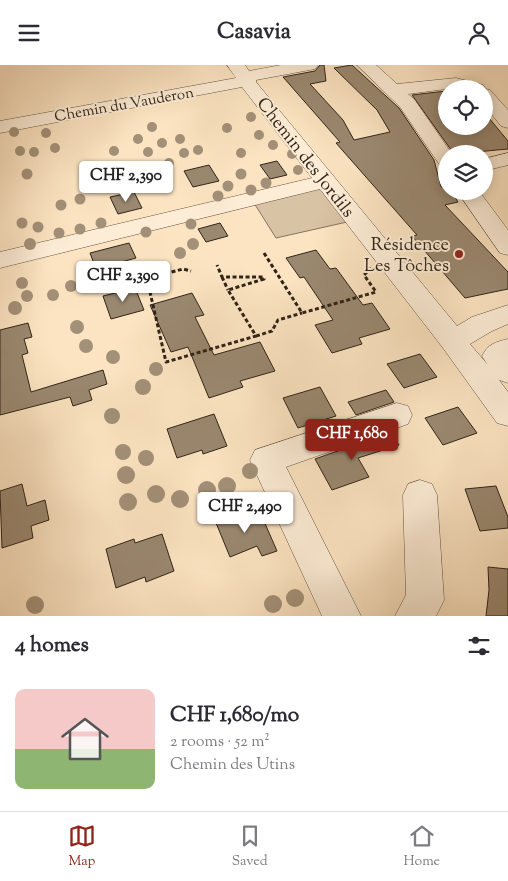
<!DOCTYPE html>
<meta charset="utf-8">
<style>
body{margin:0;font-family:"Sorts Mill Goudy",serif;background:#f7f7f7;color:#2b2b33;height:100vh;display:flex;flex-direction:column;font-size:19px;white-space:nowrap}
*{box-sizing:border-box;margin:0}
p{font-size:16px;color:#7c7c81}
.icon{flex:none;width:28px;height:28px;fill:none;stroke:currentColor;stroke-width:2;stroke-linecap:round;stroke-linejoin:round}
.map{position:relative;height:551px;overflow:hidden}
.details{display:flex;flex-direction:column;background:#fff;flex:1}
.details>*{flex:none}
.fabs{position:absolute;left:438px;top:15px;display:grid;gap:10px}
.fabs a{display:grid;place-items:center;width:55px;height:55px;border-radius:50%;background:#fff;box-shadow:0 2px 12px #0003;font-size:25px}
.price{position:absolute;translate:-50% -42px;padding:0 11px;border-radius:5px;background:#fff;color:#222;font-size:16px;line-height:32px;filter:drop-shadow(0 1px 2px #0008)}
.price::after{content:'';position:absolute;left:50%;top:30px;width:15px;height:11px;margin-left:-8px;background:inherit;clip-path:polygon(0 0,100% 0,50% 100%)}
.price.current{background:#8f2418;color:#fff}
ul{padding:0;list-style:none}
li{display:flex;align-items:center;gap:15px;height:125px;padding:0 15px}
li span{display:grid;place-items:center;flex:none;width:140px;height:100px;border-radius:10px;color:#555}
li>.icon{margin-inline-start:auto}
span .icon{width:60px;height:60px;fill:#fffc;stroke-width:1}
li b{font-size:21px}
h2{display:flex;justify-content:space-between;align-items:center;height:60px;padding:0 15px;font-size:21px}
header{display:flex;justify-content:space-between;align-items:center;height:65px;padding:0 15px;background:#fff;font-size:22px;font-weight:700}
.dock{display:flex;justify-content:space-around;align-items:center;height:70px;border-top:1px solid #e1e1e2;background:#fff;font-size:14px;color:#7c7c81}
.dock a{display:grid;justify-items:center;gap:2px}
.dock .current{color:#8f2418}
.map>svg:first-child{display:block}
.green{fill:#d9c3a5;stroke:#84745e}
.building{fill:#9a8870;stroke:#302418}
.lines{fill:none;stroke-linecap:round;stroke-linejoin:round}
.minor-casing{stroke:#635442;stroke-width:1}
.path{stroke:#302418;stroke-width:3;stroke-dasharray:4 2.5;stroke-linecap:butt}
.minor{fill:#fdedd7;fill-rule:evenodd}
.tree{fill:#a39078}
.poi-dot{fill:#8f2418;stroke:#fdedd7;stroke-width:2}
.labels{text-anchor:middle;stroke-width:4;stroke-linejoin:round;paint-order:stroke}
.far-street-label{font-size:15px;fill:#302418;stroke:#fdedd7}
.street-label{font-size:18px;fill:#302418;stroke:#fdedd7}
.poi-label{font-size:18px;fill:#302418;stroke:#fdedd7;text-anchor:end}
</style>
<header><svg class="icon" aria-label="menu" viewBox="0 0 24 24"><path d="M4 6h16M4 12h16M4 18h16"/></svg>Casavia<svg class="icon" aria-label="person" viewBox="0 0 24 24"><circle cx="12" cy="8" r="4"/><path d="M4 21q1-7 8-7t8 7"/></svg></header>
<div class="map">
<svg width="508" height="551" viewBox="0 0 508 551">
<rect width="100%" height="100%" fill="#fce4c2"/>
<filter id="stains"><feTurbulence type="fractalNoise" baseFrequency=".004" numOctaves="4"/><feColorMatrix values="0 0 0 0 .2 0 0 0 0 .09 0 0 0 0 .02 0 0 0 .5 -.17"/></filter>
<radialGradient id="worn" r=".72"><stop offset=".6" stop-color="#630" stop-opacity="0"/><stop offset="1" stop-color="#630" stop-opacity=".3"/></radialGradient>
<path class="green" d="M315,123L323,125L347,157L276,173L254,138Z"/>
<path class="building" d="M320,0H324L326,16L310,19L343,55L354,75L390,67L377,45L334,3L352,0L399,43L434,95L441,122L446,121V126H451L458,137L445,140L508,207V224L465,233L412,171L417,170L336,78L340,77L283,12L315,6Z
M446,26V61H484V47L508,76V84L454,89L412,30Z
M277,96L287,110L270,114L260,100Z
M209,100L219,116L193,122L184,106Z
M134,127L142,143L118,149L110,132Z
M220,158L228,171L206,177L198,164Z
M129,178L136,193L96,204L90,188Z
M316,185L330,204L336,203L363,240L372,238L390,264L359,273L362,279L332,288L315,260L333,255L304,212L300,213L286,193Z
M135,223L144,245L111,254L103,231Z
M192,228L204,250L195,252L214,290L260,277L275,306L240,316L243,322L209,333L188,282L171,287L150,240Z
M28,258L32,272L24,274L28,288L22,290L31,327L103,305L107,319L89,325L92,335L73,341L70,332L0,350V265Z
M420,289L437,312L404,323L387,299Z
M320,322L336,351L298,363L283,333Z
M386,325L394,337L356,350L348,337Z
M458,342L477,368L443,380L425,353Z
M214,349L227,381L203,389L202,385L177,393L167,364Z
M391,367L399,380L358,393L369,412L332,425L315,394Z
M22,419L27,441L45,435L49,455L31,461L33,473L2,483L0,426Z
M496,421L508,452V463L480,466L465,424Z
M234,445L238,455L260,447L277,486L262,491L257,481L230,492L214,453Z
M162,469L174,506L146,517L145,512L116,523L106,484L134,474L135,478Z
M488,502L508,504V551H486L489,525Z"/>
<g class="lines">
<g class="minor-casing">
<path id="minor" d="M227,0H245L249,6L281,0H318L315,4L256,15V17L457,261L472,252L508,240V259L492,266L470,279L487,299L482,291C488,279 495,277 508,274V318L499,315L508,327V361L497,358L443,283L320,124L0,203V187L312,113L242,22L0,68V56L236,13Z
M357,0H376L397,19L456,13L483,20L486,24L490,25L508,45V63L501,61L484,40V24H446L408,29L414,34L452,89H446V101L439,99L400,42Z
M508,88V100L484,106V94Z
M457,126H479L508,165V190L500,188Z
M397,338L408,341L412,350L408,359L286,402L361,551H322L250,395L255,385Z
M420,415L432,419L437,430L444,535L436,551H395L406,530L403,430L408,419Z"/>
</g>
<path class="path" d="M264,188L302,248L376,227L364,210L371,203
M222,212L228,225
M147,214L166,297L256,271L228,225L264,214L263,212H222L217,200
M115,222L183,204L191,206
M256,271L272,266L278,255L302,248"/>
<use href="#minor" class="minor"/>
</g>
<g class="tree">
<circle cx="251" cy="52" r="5"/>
<circle cx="152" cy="62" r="5"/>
<circle cx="227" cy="63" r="5"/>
<circle cx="14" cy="67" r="5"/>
<circle cx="46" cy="68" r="5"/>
<circle cx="259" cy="70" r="5"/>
<circle cx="138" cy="74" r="5"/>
<circle cx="180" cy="74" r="5"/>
<circle cx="162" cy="78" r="5"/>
<circle cx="273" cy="80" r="5"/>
<circle cx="55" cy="83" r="5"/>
<circle cx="198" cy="85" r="5"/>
<circle cx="20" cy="86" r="5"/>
<circle cx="114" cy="86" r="5"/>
<circle cx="34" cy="87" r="5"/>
<circle cx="148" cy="87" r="5"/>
<circle cx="184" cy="88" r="5"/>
<circle cx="241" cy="88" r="5"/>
<circle cx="292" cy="89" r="5"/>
<circle cx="169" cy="98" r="5"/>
<circle cx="146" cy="103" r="5"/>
<circle cx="298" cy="105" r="5"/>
<circle cx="115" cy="107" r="5"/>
<circle cx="27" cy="109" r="5.5"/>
<circle cx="241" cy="109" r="5.5"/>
<circle cx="160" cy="115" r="5.5"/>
<circle cx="127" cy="118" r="5.5"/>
<circle cx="266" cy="118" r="5.5"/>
<circle cx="228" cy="121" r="5.5"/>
<circle cx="251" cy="125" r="5.5"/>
<circle cx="218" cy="131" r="5.5"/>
<circle cx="80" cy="134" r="5.5"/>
<circle cx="61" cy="140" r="5.5"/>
<circle cx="22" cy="158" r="5.5"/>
<circle cx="101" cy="158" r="5.5"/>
<circle cx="191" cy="159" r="5.5"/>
<circle cx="38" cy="162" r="5.5"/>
<circle cx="80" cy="164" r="5.5"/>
<circle cx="146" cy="167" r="5.5"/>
<circle cx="59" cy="168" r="5.5"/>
<circle cx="30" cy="179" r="6"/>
<circle cx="193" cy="179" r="6"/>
<circle cx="180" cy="188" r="6"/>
<circle cx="136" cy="205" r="6"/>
<circle cx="103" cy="212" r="6"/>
<circle cx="22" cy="218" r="6"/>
<circle cx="71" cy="221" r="6"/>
<circle cx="53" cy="230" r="6"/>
<circle cx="27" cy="231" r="6"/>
<circle cx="15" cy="243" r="7"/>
<circle cx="77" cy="262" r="7"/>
<circle cx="86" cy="281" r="7"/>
<circle cx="113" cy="292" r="7"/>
<circle cx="156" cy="304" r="7"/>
<circle cx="143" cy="322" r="8"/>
<circle cx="112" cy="351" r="8"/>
<circle cx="123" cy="387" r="8"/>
<circle cx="146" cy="393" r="8"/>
<circle cx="250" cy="406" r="8"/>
<circle cx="126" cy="410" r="9"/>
<circle cx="227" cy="421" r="9"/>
<circle cx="207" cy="425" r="9"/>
<circle cx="156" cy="429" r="9"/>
<circle cx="180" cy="434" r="9"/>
<circle cx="128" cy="437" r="9"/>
<circle cx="295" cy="533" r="9"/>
<circle cx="273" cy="539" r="9"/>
<circle cx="35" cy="540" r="9"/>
</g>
<circle class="poi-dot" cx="459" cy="189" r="5"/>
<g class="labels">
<g class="far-street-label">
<text transform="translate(124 39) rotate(-10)" y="5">Chemin du Vauderon</text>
</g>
<g class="street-label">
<text transform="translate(306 92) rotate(52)" y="6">Chemin des Jordils</text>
</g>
<g class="poi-label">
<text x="449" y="185">Résidence<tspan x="449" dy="21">Les Tôches</tspan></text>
</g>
</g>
<rect width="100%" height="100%" filter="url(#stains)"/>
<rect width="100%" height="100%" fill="url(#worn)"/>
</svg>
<div class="fabs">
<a><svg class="icon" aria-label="locate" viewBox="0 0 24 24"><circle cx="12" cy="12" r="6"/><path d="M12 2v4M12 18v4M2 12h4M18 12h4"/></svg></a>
<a><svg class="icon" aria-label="layers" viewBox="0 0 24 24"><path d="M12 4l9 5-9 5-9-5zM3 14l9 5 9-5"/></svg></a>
</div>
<b class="price" style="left:126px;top:138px">CHF 2,390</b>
<b class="price" style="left:123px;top:238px">CHF 2,390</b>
<b class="price current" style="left:352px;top:396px">CHF 1,680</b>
<b class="price" style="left:245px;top:469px">CHF 2,490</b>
</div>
<section class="details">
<h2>4 homes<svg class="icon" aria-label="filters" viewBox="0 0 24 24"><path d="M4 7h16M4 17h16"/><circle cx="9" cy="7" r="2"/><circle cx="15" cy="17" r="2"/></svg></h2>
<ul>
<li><span style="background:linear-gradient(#f6c9c9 60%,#8fb573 0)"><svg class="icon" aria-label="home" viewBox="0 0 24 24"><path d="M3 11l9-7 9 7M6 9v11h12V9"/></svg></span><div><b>CHF 1,680/mo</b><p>2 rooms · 52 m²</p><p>Chemin des Utins</p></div></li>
</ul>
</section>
<nav class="dock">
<a class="current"><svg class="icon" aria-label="map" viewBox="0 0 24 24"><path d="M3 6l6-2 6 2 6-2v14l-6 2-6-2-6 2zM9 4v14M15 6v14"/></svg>Map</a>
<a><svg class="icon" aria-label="saved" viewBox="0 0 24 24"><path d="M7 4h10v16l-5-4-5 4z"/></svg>Saved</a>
<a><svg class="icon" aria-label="home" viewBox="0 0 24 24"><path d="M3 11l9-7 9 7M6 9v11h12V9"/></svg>Home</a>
</nav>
